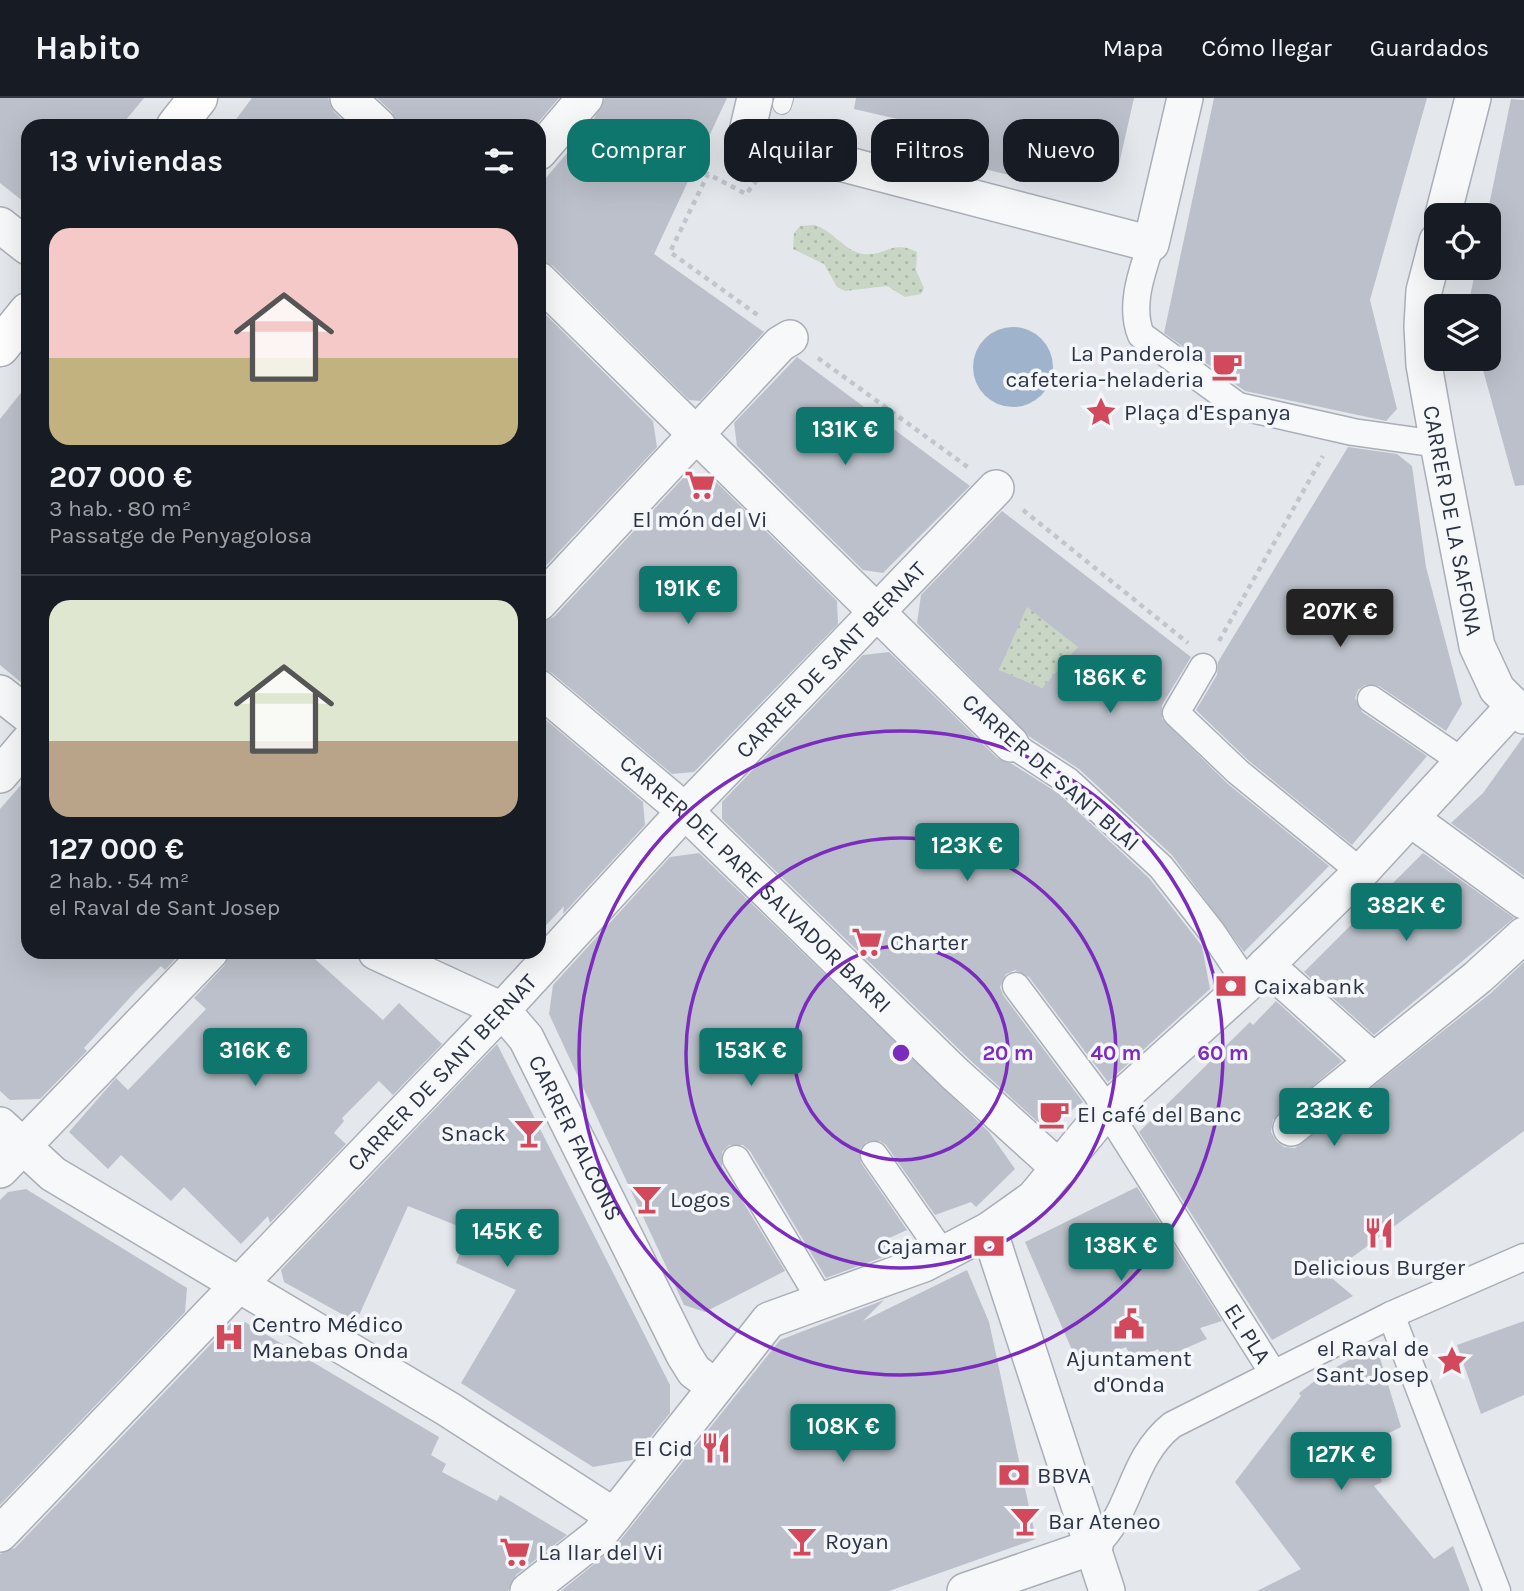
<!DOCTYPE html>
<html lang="es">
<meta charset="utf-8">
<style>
body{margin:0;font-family:Karla,sans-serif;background:#20242c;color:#f1f3f6;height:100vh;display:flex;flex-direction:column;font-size:26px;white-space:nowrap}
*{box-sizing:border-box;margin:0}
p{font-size:23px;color:#9ea1a6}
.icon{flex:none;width:38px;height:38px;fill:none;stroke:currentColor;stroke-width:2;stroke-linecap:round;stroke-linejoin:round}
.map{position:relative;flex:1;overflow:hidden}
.side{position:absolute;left:21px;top:21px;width:525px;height:840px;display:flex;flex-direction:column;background:#171b24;border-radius:21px;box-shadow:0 7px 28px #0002}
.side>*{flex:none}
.banner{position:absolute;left:567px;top:21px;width:665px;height:63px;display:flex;gap:14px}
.fabs{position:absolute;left:1424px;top:105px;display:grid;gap:14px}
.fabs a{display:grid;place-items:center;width:77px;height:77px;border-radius:14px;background:#171b24;box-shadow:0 7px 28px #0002;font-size:35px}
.price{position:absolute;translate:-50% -60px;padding:0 16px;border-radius:7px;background:#0f766e;color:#fff;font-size:23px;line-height:46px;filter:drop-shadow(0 2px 4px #0008)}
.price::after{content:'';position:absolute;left:50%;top:42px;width:21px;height:16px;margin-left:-10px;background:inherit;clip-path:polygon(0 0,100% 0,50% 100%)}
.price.on{background:#222;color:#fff}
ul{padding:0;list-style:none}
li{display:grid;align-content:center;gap:14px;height:371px;padding:0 28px}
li+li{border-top:2px solid #363941}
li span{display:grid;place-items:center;height:217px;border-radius:21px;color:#555}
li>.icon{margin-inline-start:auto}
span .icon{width:126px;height:126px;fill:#fffc;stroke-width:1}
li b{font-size:30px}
h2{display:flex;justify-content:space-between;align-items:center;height:84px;padding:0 28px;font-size:30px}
.pill{padding:0 24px;border-radius:21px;background:#171b24;box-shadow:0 7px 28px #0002;font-size:24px;line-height:63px}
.pill.on{background:#0f766e;color:#fff}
header{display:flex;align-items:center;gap:42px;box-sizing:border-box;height:98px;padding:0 35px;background:#171b24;border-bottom:2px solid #363941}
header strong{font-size:33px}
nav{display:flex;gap:38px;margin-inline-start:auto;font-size:24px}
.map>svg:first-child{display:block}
.garden{fill:url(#garden-dots)}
.water{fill:#9fb4cc}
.building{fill:#bbc0ca;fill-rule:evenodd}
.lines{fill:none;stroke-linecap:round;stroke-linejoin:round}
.service-casing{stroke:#a9aeb7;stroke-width:20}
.pedestrian-casing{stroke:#a9aeb7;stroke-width:29}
.minor-casing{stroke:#a9aeb7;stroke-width:38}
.secondary-casing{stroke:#a9aeb7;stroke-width:41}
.path{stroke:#c2c5cb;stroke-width:4.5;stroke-dasharray:5 5;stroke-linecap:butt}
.service{stroke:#f7f8fa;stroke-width:18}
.pedestrian{stroke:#f7f8fa;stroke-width:26}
.minor{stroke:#f7f8fa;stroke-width:35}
.secondary{stroke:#fff;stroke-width:38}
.ring{fill:none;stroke:#7b2cbf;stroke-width:3.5}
.labels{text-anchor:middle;stroke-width:7;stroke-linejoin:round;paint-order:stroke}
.poi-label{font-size:23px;fill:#2b3445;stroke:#f4f6f9;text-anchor:start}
.street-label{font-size:23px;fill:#2b3445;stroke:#f4f6f9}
.centre{fill:#7b2cbf;stroke:#f4f6f9;stroke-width:3.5}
.ring-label{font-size:21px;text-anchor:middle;font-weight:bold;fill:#7b2cbf;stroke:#f4f6f9;stroke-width:7;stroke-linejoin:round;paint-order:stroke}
</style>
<header>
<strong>Habito</strong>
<nav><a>Mapa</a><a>Cómo llegar</a><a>Guardados</a></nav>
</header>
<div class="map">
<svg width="1524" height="1493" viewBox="0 0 1524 1493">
<defs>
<pattern id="garden-dots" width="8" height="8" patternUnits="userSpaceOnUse" patternTransform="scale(1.75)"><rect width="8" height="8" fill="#c9d6c5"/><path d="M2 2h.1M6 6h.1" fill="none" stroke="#adb8ab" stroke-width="1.8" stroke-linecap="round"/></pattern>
</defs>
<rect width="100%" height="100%" fill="#e4e7ec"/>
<path class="garden" d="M814,127C833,132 844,153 863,156C886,159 891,141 917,154L916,172L924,190L921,196L905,199L887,188L845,193L837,189L824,166L793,151L794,135L800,128Z
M1027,508L1108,572L1070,558L1042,590L999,572Z"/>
<path class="water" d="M973 269a40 40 0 1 1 80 0a40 40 0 1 1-80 0Z"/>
<path class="building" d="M0,0H144L121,28H28V107L0,85Z
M252,0H328L334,14L349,28H231Z
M377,0H559L535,28H398L392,14Z
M605,0H727L654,156L764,234L700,303L689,302L553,168L539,162V88L590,28Z
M856,0H1134L1117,75L1028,54L1021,80L898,50L906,23L854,11Z
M1214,0H1427L1370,202L1397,311L1386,323L1245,293L1164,235Z
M1511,1L1524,2V387L1515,388L1480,261H1489V208H1468L1476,170H1489V117H1487Z
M539,210L653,323L657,349L539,475Z
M797,259L970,388L883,475L863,472L737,348L734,325Z
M28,286V590L0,567V321Z
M1348,349L1397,356L1412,368L1426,469L1462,606L1446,633L1379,588L1365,587L1358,592L1355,600L1362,614L1427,658L1352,747L1248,662L1196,612L1217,577L1218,564Z
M710,378L837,503L838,526L694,674L672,676L552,575L539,570V525L554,519L684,379Z
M1002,413L1191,559L1162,607V621L1228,686L1329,768L1244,854L1172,757L1079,671L1030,639L917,525L921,497ZM1027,509L1078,549L1042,590L999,572Z
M889,554L997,660L1012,666L1058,695L1149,780L1202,848L1210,891L1108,984L1029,879L1015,872L1006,876L1000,889L1003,897L1083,1004L1053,1026L1041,1027L968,960L722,721V704L863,557Z
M539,616L643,704L645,727L563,816L564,808L539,835Z
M1524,638V778L1451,725L1483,695Z
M28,679V854H182L165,872L161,868L136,893L84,950L87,953L40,1001L10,1002L0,993V711Z
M699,755L989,1034L1015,1071L976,1109L971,1104L935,1117L886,1047L880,1043L866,1044L860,1051L861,1065L907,1132L887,1141L894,1155L826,1180L750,1053L743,1047H729L722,1054V1069L785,1173L705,1214L684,1207L549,916L553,887L670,759Z
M1423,755L1514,820L1374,937L1304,874Z
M230,854H307L383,922L399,905L442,946L393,997L379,983L342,1020L344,1023L334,1035L346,1046L270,1125L268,1118L241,1146L184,1089L171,1103L121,1057L108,1071L69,1034L116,980L128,992L206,911L194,900L224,868Z
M1524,864V1033L1328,1177L1353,1198L1272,1242L1139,1034L1250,924L1253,927L1276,903L1342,963L1273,1022L1271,1034L1276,1043L1284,1049L1295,1050L1491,895Z
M497,946L670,1287V1315L632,1362L593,1369L461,1285L516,1192L456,1165L468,1132L408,1108L356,1224L284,1184L281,1172Z
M1137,1089L1222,1223L1200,1230L1207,1241L1163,1260L1158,1251L1133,1263L1126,1249L1079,1268L1025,1144Z
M26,1091L187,1190L185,1214L0,1407V1102L8,1094Z
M967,1172L989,1224L1036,1441L889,1493H561L614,1450L780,1242L884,1202L863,1223Z
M1524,1223V1297L1481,1316L1457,1247Z
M232,1224H245L439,1339L431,1357L446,1366L442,1374L497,1403L500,1397L567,1437L516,1477L508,1493H0V1456L15,1450Z
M1376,1247L1401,1329L1367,1346L1382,1384L1374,1388L1434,1461L1453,1448L1470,1493H1257L1301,1471L1235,1384L1301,1298L1299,1295L1324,1276Z"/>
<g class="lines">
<g class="service-casing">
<path id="service" d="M782,7L784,0"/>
</g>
<g class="pedestrian-casing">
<g id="pedestrian">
<path d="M1151,146C1142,174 1129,208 1141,237L1238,308L1353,334L1438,346"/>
<path d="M1203,569L1176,615L1238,674L1361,774"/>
<path d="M1371,601L1463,664"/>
<path d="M1011,646L1068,683L1161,769L1212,834L1247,886"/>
<path id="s1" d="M1016,888L1096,995L1273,1275"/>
<path d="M874,1057L943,1156"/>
<path d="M736,1061L821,1203"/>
<path d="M1391,1217L1524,1159"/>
<path d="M1095,1448C1133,1413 1129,1362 1172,1327L1391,1217L1497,1493"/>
</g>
</g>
<g class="minor-casing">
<g id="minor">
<path d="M348,0L378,28"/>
<path d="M755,0L744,47L779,49L1151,146L1185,0"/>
<path d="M539,54L585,0"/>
<path d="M1443,117L1473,0"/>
<path d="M0,127L28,149"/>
<path id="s2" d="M1437,143L1424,193L1422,228L1424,267L1438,346L1477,548L1497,591L1524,618"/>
<path d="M539,182L1011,646"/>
<path d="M539,505L780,246L790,240"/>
<path id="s3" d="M539,590L685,713L954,975L1060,1071"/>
<path d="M0,595L28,617"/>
<path d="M0,677L28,644"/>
<path d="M1411,721L1524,803"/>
<path id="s4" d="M376,854L502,912L526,940L684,1257L694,1273L714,1288"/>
<path d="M1266,867L1373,963"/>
<path d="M0,1027L53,1076L448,1311L614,1418"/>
<path d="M1291,1030L1478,879L1524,837"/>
<path d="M0,1072L210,854"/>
<path d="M989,1132L1107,1493"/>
<path id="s5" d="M0,1436L502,912L685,713L996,390"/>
<path d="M528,1493L598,1438L769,1222L924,1166L989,1132L1034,1100L1105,1014L1247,886L1361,774L1513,609"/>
<path d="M965,1493L1095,1448"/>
</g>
</g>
<g class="secondary-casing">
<path id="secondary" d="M176,28L198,0
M0,249L28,214"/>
</g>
<path class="path" d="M757,82L746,96L708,76L670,154L759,218
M818,260L969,370
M1023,412L1188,545
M1219,543L1323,358"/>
<use href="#service" class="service"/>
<use href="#pedestrian" class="pedestrian"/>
<use href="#minor" class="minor"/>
<use href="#secondary" class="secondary"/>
</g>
<g class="ring">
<circle cx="901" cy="955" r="107"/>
<circle cx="901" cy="955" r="215"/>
<circle cx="901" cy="955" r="322"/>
</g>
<defs>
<g id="cafe-bare" transform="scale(2.415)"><path d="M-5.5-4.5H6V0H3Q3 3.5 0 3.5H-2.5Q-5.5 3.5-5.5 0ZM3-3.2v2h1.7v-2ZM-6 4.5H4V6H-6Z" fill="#d1495b" stroke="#f4f6f9" stroke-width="2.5" paint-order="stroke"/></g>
<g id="sight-bare" transform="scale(2.415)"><path d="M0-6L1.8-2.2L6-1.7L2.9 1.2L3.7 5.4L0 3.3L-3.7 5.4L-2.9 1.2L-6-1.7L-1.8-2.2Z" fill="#d1495b" stroke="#f4f6f9" stroke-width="2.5" paint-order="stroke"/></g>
<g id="supermarket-bare" transform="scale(2.415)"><path d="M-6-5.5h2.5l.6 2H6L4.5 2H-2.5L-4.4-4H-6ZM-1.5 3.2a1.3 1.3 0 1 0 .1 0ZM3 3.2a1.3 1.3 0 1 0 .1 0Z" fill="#d1495b" stroke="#f4f6f9" stroke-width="2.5" paint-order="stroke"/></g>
<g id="bank-bare" transform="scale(2.415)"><path d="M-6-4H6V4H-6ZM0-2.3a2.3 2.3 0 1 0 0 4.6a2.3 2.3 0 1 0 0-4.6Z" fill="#d1495b" stroke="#f4f6f9" stroke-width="2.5" paint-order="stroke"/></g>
<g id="bar-bare" transform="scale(2.415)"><path d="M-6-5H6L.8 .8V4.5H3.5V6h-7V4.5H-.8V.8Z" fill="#d1495b" stroke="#f4f6f9" stroke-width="2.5" paint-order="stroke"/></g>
<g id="restaurant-bare" transform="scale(2.415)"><path d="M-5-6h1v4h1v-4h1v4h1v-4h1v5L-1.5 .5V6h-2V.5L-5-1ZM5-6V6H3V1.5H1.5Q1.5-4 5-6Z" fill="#d1495b" stroke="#f4f6f9" stroke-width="2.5" paint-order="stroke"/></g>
<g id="civic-bare" transform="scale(2.415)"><path d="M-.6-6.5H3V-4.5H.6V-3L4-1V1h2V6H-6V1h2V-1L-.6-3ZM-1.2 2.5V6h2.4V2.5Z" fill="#d1495b" stroke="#f4f6f9" stroke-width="2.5" paint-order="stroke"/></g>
<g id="hospital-bare" transform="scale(2.415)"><path d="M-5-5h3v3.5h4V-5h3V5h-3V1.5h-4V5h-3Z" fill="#d1495b" stroke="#f4f6f9" stroke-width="2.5" paint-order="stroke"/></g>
</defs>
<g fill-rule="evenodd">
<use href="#cafe-bare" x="1227" y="268"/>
<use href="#sight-bare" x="1101" y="314"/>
<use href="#supermarket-bare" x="700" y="387"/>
<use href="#supermarket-bare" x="867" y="844"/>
<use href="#bank-bare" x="1231" y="888"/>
<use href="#cafe-bare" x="1054" y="1016"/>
<use href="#bar-bare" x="529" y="1035"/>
<use href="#bar-bare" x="647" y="1101"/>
<use href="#restaurant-bare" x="1379" y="1135"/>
<use href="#bank-bare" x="989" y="1148"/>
<use href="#civic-bare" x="1129" y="1226"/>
<use href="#hospital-bare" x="229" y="1239"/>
<use href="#sight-bare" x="1452" y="1263"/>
<use href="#restaurant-bare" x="716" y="1350"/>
<use href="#bank-bare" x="1014" y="1377"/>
<use href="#bar-bare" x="1025" y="1423"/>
<use href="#bar-bare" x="802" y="1443"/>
<use href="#supermarket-bare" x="515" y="1454"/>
</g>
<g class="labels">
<g class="poi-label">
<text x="1204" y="263" text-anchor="end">La Panderola<tspan x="1204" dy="26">cafeteria-heladeria</tspan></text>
<text x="1124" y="322">Plaça d'Espanya</text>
<text x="700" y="429" text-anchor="middle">El món del Vi</text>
<text x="890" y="852">Charter</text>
<text x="1254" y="896">Caixabank</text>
<text x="1077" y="1024">El café del Banc</text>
<text x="506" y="1043" text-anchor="end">Snack</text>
<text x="670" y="1109">Logos</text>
<text x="966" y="1156" text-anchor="end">Cajamar</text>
<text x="1379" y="1177" text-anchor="middle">Delicious Burger</text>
<text x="252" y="1234">Centro Médico<tspan x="252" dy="26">Manebas Onda</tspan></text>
<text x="1429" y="1258" text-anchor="end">el Raval de<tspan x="1429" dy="26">Sant Josep</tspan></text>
<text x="1129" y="1268" text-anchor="middle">Ajuntament<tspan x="1129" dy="26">d'Onda</tspan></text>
<text x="693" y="1358" text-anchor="end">El Cid</text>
<text x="1037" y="1385">BBVA</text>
<text x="1048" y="1431">Bar Ateneo</text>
<text x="825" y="1451">Royan</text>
<text x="538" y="1462">La llar del Vi</text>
</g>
<g class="street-label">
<text dy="8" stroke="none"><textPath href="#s2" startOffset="284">CARRER DE LA SAFONA</textPath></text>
<text dy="8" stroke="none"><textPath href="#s5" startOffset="1206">CARRER DE SANT BERNAT</textPath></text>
<text transform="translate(1051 674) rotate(41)" y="8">CARRER DE SANT BLAI</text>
<text dy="8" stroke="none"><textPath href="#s3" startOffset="292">CARRER DEL PARE SALVADOR BARRI</textPath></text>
<text dy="8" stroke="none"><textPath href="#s5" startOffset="639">CARRER DE SANT BERNAT</textPath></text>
<text dy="8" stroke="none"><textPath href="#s4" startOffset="287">CARRER FALCONS</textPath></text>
<text dy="8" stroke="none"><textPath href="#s1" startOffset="418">EL PLA</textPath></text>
</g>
</g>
<circle cx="901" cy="955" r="10" class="centre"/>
<g class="ring-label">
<text x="1008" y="962">20 m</text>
<text x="1116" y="962">40 m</text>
<text x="1223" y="962">60 m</text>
</g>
</svg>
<div class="fabs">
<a><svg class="icon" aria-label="locate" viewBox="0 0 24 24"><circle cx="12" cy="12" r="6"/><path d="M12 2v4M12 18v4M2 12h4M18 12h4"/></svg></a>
<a><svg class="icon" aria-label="layers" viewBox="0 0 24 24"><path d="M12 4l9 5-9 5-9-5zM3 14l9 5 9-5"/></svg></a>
</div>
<b class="price" style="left:845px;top:369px">131K €</b>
<b class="price" style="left:688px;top:528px">191K €</b>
<b class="price on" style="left:1340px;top:551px">207K €</b>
<b class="price" style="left:1110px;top:617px">186K €</b>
<b class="price" style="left:967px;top:785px">123K €</b>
<b class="price" style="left:1406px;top:845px">382K €</b>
<b class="price" style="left:255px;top:990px">316K €</b>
<b class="price" style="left:751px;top:990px">153K €</b>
<b class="price" style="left:1334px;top:1050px">232K €</b>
<b class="price" style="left:507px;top:1171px">145K €</b>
<b class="price" style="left:1121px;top:1185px">138K €</b>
<b class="price" style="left:843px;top:1366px">108K €</b>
<b class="price" style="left:1341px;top:1394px">127K €</b>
<div class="banner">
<a class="pill on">Comprar</a>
<a class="pill">Alquilar</a>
<a class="pill">Filtros</a>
<a class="pill">Nuevo</a>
</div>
<section class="side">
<h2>13 viviendas<svg class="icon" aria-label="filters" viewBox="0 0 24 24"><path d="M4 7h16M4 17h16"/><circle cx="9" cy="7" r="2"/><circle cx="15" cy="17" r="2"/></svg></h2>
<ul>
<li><span style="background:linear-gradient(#f6c9c9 60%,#c2b280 0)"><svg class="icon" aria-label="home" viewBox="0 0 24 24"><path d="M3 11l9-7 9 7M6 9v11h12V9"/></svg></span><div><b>207 000 €</b><p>3 hab. · 80 m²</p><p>Passatge de Penyagolosa</p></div></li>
<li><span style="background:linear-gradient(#dfe7d0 65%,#b9a48a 0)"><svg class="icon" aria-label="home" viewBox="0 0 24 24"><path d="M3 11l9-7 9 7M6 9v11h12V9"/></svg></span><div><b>127 000 €</b><p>2 hab. · 54 m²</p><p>el Raval de Sant Josep</p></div></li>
</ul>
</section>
</div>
